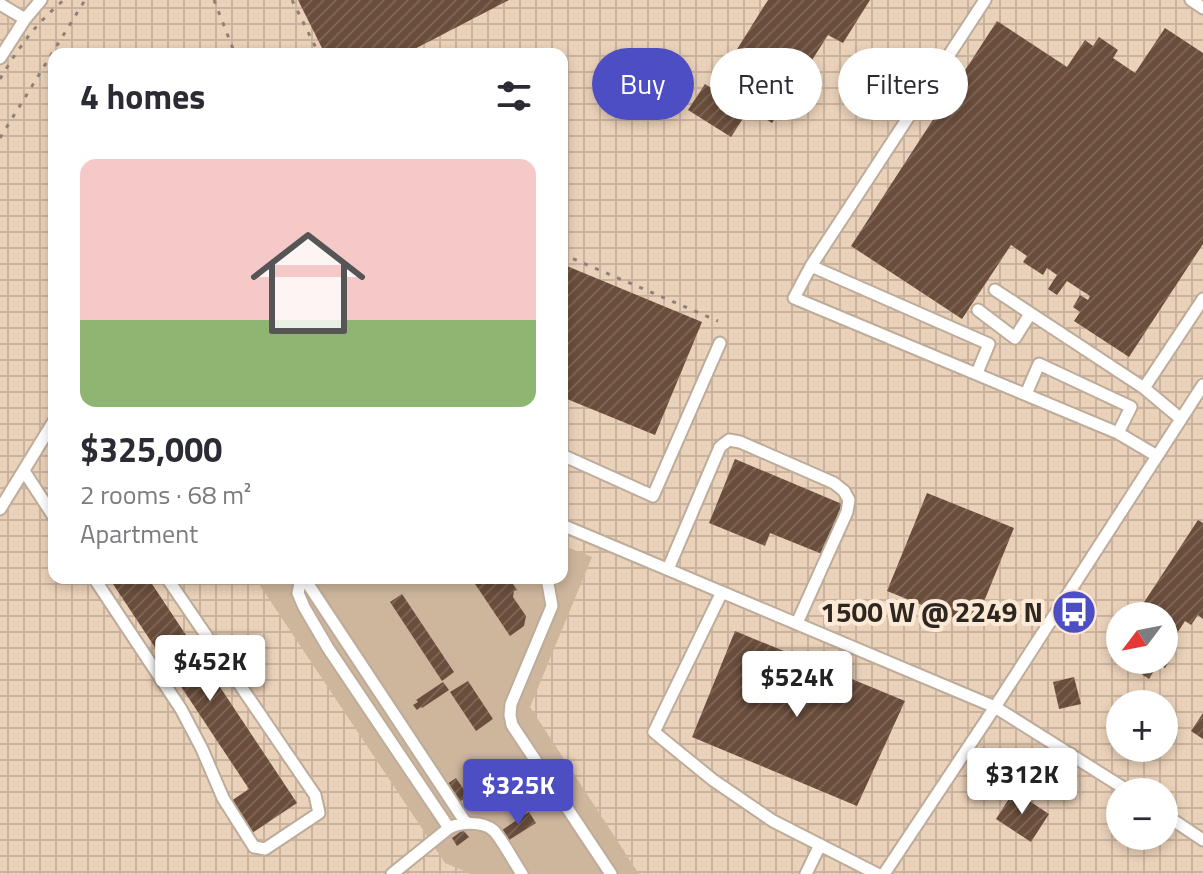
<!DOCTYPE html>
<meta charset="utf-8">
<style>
body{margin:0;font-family:"Titillium Web",sans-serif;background:#f7f7f7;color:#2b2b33;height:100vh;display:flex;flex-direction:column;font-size:30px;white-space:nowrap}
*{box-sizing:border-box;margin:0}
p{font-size:26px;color:#7c7c81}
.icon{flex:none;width:44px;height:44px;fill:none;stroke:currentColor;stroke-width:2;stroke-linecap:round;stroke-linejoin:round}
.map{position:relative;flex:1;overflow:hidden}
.drawer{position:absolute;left:48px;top:48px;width:520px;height:536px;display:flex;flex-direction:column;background:#fff;border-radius:16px;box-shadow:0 4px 12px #0003}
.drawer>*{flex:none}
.top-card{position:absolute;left:592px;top:48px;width:490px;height:72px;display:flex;gap:16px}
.needle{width:52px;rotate:238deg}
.controls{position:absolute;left:1106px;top:602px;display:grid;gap:16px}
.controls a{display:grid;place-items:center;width:72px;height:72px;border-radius:50%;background:#fff;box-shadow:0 4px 12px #0003;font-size:40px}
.price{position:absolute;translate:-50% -68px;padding:0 18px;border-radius:8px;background:#fff;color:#222;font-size:26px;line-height:52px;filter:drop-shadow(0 2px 4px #0008)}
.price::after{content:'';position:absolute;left:50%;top:48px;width:24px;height:18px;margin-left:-12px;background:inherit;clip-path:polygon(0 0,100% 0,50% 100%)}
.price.current{background:#4e4ec4;color:#fff}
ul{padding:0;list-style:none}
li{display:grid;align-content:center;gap:16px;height:424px;padding:0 32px}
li+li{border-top:2px solid #e1e1e2}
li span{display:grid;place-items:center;height:248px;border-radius:16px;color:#555}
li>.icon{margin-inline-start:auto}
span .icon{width:144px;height:144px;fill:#fffc;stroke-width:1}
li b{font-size:34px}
h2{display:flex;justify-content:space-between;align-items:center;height:96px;padding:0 32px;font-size:34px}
.tag{padding:0 28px;border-radius:36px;background:#fff;box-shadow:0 4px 12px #0003;font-size:28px;line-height:72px}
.tag.current{background:#4e4ec4;color:#fff}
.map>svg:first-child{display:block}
.industrial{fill:url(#industrial-grid);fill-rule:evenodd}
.green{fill:#ceb69d}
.building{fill:url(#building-hatch)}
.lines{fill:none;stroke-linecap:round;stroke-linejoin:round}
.minor-casing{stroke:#beac9a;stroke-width:15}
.minor{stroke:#fff;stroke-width:11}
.rail{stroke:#8f8275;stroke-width:3;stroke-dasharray:4 8;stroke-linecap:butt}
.labels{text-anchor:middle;stroke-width:8;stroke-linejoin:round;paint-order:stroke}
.poi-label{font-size:28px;font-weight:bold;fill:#2e2720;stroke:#fce9d6;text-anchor:end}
</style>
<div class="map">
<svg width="1203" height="874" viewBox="0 0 1203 874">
<defs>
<pattern id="industrial-grid" width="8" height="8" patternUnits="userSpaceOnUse" patternTransform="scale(2)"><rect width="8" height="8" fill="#ead1b9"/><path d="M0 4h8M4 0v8" fill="none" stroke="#c9b39f"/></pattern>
<pattern id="building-hatch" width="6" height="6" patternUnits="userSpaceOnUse" patternTransform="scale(2)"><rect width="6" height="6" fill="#6a4d3b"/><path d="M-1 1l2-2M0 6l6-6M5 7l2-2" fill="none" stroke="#7b6455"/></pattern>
</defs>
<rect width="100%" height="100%" fill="#efdcc9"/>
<path class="industrial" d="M0,0H1203V874H0ZM54,54H562V578H54ZM1120,616H1164V660H1120ZM1120,704H1164V748H1120ZM1120,792H1164V836H1120Z"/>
<path class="green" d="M562,545L592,557L530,707L639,874H471L445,863L255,578H562Z"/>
<path class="building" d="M298,0H509L405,54H325Z
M768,0H870L843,43L828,35L772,123L714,86Z
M997,21L1067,67L1085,40L1093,46L1099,37L1118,50L1113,58L1135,73L1165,28L1203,53V244L1129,357L1074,321L1080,312L1073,307L1080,295L1088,300L1090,296L1067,281L1057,295L1048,289L1057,275L1047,268L1043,275L1023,262L1027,256L1011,245L962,319L851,246Z
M705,84L748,111L731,137L688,110Z
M562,264L702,322L655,435L562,397Z
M735,459L842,504L822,554L770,533L765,546L709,523Z
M927,493L1014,528L974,626L887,591Z
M1198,520L1203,523V619L1198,615L1191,625L1185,621L1165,652L1172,657L1165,668L1158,664L1149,679L1110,653L1120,638V660H1164V616H1135Z
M116,578H148L194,647L204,641L228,677L218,684L297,803L252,833L231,801L249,789L111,581Z
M471,578H509L517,590L514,591L513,597L526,616L524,626L510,636Z
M402,594L454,672L442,681L390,602Z
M735,631L905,701L857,806L692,737Z
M1074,677L1081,704L1059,709L1053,682Z
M468,681L493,719L476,731L450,692Z
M443,682L449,690L422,708L421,707L417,710L413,705L418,702L416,700Z
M1203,713V739L1191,731Z
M456,778L468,796L459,802L447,784Z
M1014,791L1049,814L1031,842L996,819Z
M529,812L536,823L509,840L508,838L504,840L501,836L505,834L502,830Z
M463,830L469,837L457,846L452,838Z"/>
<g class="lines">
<g class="minor-casing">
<path id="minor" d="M1191,0L1203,8
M0,4L25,19
M0,58L25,19L41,0
M811,266L985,0
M995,290L1144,388L1181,419
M978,310L1015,338L1030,314
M977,373L989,344L811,266L794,298L1118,433L1157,456
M1144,388L1203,299
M1026,394L1039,364L1131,407L1118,433
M562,455L653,496L720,343
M24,471L54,517
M0,509L54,421
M562,525L995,707L1130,792
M668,569L720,447L729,440L740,442L834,483L844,491L849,500L847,512L797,623
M94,578L181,709L202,749L223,798L254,847L265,849L319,813L315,795L167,578
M301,578L298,593L304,607L328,648L449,828
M304,578L466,823
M547,578L552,606L511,704L510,715L512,725L611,874
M722,592L654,732L713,780L773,821L877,874
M1164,814L1203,840
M392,874L449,828C461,822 482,821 493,830C501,837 515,864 522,874
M806,874L820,845
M884,874L995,707L1203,385"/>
</g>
<use href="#minor" class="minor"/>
<path class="rail" d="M214,0L235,54
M292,0L319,54
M0,79C19,47 35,24 64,0
M0,138L85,0
M562,254L718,321"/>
</g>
<defs>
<g id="bus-disc" transform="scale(2.3)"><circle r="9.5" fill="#4e4ec4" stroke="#fce9d6"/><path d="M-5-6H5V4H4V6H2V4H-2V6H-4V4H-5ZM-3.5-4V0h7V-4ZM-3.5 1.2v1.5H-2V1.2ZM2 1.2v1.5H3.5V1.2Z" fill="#fff"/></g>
</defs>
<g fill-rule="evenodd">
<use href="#bus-disc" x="1074" y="612"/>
</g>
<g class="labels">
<g class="poi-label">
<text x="1043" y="622">1500 W @ 2249 N</text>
</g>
</g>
</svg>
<div class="controls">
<a><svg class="needle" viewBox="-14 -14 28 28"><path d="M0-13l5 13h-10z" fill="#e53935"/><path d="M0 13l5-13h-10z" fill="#7c7c81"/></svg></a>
<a>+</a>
<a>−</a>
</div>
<b class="price" style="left:210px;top:703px">$452K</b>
<b class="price" style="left:797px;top:719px">$524K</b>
<b class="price" style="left:1022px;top:816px">$312K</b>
<b class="price current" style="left:518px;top:827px">$325K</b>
<div class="top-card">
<a class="tag current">Buy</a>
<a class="tag">Rent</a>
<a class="tag">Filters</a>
</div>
<section class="drawer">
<h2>4 homes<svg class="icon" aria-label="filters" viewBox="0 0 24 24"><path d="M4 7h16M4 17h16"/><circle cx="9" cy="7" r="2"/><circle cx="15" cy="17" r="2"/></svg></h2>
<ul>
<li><span style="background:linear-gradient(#f6c9c9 65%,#8fb573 0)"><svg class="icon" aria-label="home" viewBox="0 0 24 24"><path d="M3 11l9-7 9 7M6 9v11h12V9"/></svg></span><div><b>$325,000</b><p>2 rooms · 68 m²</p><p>Apartment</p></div></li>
</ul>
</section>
</div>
